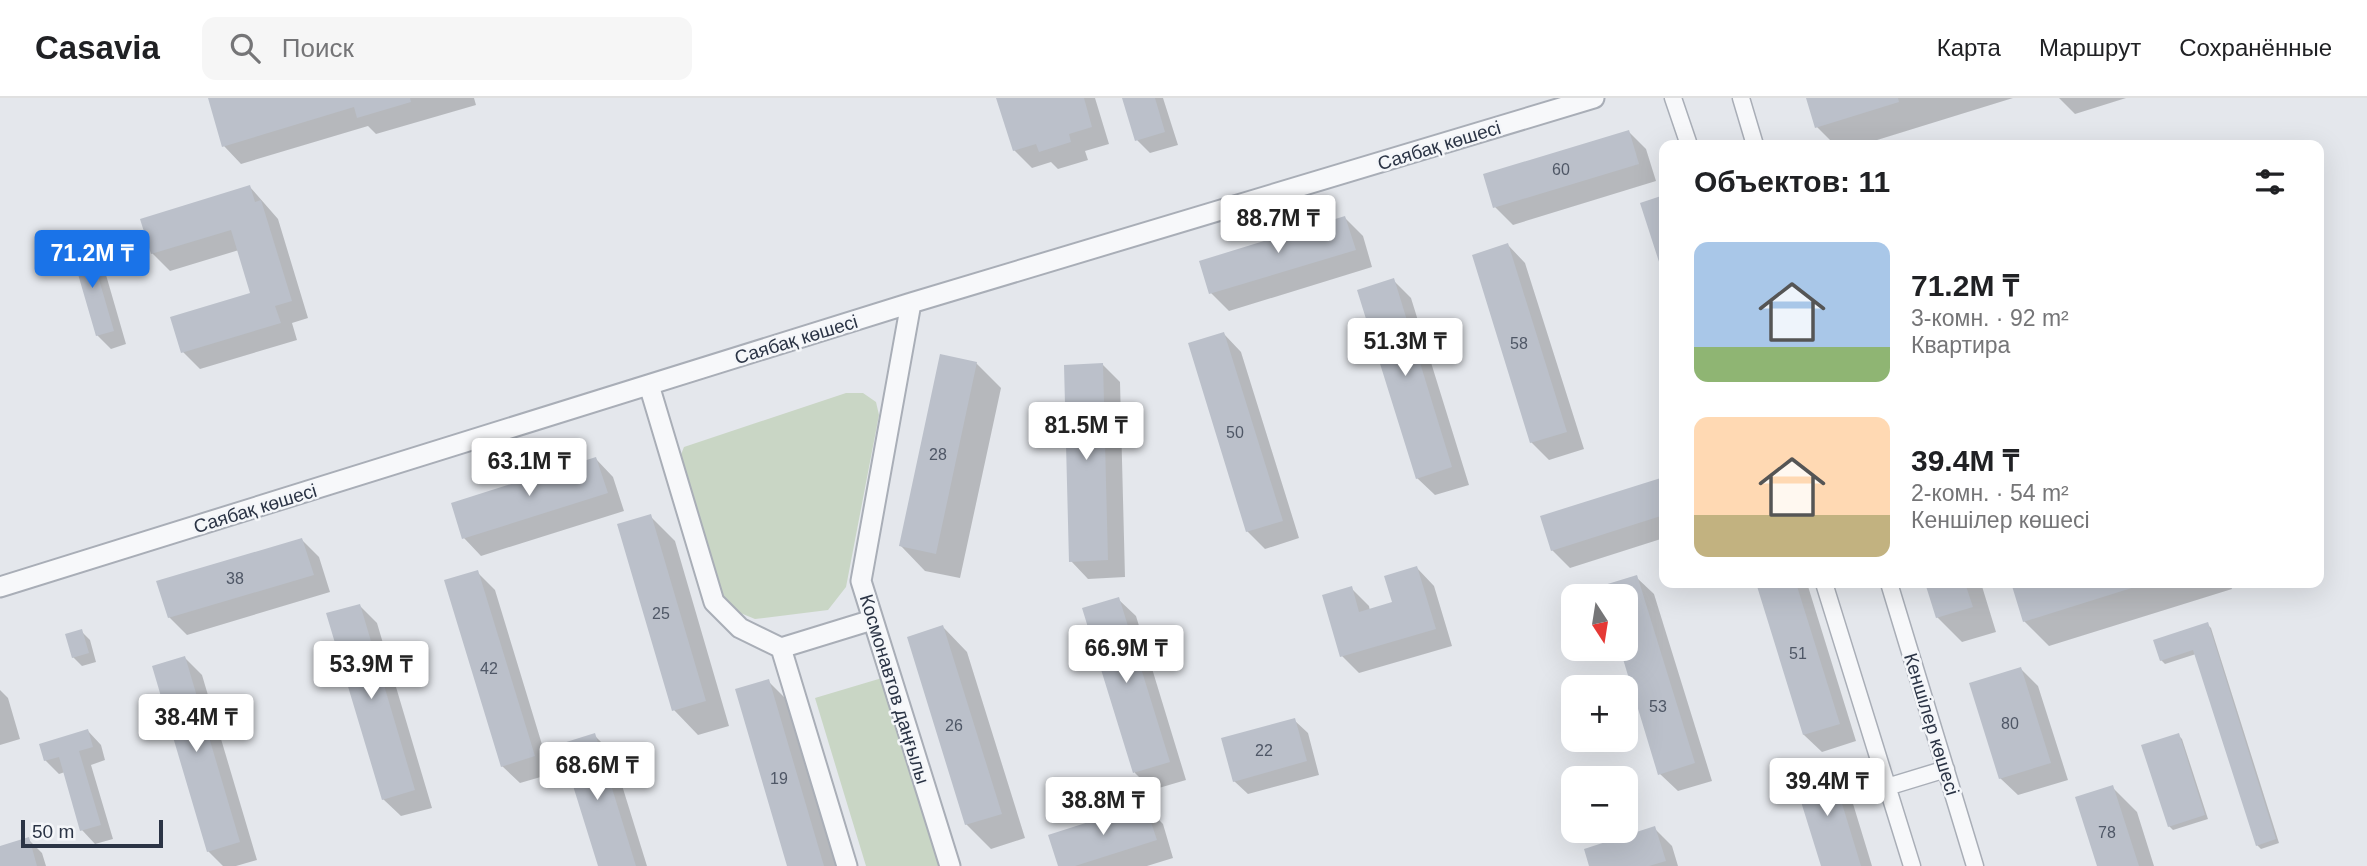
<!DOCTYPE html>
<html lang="ru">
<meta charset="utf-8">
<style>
body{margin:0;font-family:Helvetica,sans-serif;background:#f6f6f6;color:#202124;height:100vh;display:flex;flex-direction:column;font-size:26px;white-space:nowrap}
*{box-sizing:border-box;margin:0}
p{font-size:23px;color:#757577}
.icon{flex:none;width:38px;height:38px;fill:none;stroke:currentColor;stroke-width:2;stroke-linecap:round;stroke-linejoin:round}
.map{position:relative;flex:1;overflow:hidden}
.side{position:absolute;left:1659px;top:42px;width:665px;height:448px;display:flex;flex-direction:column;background:#fff;border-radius:14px;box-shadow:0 7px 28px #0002}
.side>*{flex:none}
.needle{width:46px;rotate:168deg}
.buttons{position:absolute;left:1561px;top:486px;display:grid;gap:14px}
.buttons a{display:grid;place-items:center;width:77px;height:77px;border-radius:14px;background:#fff;box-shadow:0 7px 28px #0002;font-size:35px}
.scale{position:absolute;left:21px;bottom:18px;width:142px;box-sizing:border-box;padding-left:7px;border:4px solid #2b3445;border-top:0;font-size:19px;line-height:24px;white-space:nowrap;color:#2b3445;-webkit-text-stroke:5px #f4f6f9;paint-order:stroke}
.price{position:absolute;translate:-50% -60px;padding:0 16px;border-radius:7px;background:#fff;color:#222;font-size:23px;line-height:46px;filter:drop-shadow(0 2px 4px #0008)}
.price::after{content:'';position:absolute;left:50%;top:42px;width:21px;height:16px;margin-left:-10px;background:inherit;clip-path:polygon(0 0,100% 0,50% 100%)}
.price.active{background:#1a73e8;color:#fff}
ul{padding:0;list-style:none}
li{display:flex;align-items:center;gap:21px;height:175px;padding:0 35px}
li span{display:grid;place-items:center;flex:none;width:196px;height:140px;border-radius:14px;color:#555}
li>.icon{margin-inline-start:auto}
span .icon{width:84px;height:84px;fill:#fffc;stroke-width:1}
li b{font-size:30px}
h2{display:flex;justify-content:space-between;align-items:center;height:84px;padding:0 35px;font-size:30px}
header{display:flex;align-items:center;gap:42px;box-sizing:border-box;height:98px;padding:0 35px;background:#fff;border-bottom:2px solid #e0e0e0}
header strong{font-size:33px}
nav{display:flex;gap:38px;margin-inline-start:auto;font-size:24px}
.search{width:490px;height:63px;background:#f6f6f6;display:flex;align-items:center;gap:18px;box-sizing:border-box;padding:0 24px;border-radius:14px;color:#757577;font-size:26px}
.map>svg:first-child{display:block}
.green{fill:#c9d6c5}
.shadow{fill:#0003}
.building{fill:#bbc0ca}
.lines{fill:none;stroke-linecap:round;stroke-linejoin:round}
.minor-casing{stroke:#a9aeb7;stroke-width:19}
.tertiary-casing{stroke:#a9aeb7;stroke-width:23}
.minor{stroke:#f7f8fa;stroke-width:16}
.tertiary{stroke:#f7f8fa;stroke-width:19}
.labels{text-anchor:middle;stroke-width:5;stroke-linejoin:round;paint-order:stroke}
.number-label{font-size:16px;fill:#4f5766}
.street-label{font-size:19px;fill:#2b3445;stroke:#f4f6f9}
</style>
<header>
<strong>Casavia</strong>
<div class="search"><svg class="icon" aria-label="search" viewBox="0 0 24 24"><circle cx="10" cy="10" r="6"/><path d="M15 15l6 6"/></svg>Поиск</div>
<nav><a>Карта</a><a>Маршрут</a><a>Сохранённые</a></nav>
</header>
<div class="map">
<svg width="2367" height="768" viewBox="0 0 2367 768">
<rect width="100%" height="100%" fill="#e4e7ec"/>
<path class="green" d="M846,295H863L876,304L879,317L846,489L828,512L755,521L733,512L721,494L678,364L684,349Z
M882,580L940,768H866L815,600Z"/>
<path class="shadow" d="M209,0H474L476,7L376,36L368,28L241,66L224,48Z
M1005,0H1095L1109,46L1085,53L1088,62L1058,71L1051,64L1032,70L1014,52Z
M1124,0H1163L1178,47L1150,55L1137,42Z
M1808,0H2013L1861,47H1835L1817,29Z
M2059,0H2126L2075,16Z
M1629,34L1646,51L1656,83L1513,127L1495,109Z
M250,89L278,121L308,220L292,225L297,242L200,271L183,254L253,196L239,152L170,173L152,155Z
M1345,120L1363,138L1372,169L1229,213L1211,195L1202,164Z
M1508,147L1525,165L1584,351L1549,362L1531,344Z
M89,149L102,163L126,246L111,251L97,237Z
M1393,182L1411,200L1469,387L1435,397L1417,380Z
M1224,236L1241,254L1299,440L1265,451L1247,433Z
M976,265L1001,290L960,480L925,473L901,448Z
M1102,266L1120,284L1125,479L1088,481L1071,463Z
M596,361L613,379L624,413L481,458L464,440Z
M1664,381V440L1570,470L1552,452L1542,420Z
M650,418L675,443L729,628L698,637L674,612Z
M302,442L319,459L330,494L187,537L169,519Z
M1417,470L1434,488L1452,548L1359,575L1342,558L1351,490L1369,508L1370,513L1394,506Z
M477,474L495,492L551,676L520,685L502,668Z
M1636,479L1654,496L1712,683L1678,693L1660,676L1626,551V499Z
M1758,485H1807L1856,643L1822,654L1804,637Z
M1927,485H1981L1996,534L1962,544L1937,519Z
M2029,485H2230L2232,491L2049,548L2024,523L2014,490Z
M1118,501L1136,518L1186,682L1152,692L1135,675Z
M360,508L377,525L432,710L401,718L383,701Z
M2207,526L2211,530L2279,745L2261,751L2257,747L2196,556L2165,566L2161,562Z
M943,529L967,554L1025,740L991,751L966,726Z
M81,533L90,542L96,564L82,568L73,559Z
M185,560L202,577L257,762L236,768H223L208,753Z
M2021,571L2038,588L2068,682L2018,697L2000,680Z
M768,583L793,608L840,768H789Z
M0,592L8,600L20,641L0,647Z
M1294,622L1308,635L1319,677L1248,696L1234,683Z
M88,633L101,647L105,662L91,667L113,741L95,746L82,732L65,674L59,676L45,662Z
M594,637L612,655L647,768H599Z
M2178,637L2182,641L2208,721L2173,732L2169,728Z
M1829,668L1847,686L1872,768H1823Z
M2112,689L2137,714L2154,768H2099Z
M1145,708L1163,726L1173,760L1147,768H1059Z
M1654,730L1672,748L1678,768H1591Z
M28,741L42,755L46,768H0V749Z"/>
<path class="building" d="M208,0H410L411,4L357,20L354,9L222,49Z
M996,0H1084L1092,29L1069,36L1071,44L1039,54L1036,46L1013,53Z
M1122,0H1155L1165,34L1135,43Z
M1806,0H1898L1899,4L1815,30Z
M1629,32L1639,66L1493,110L1483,76Z
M250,87L255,104L261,102L292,203L275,208L281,225L181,255L170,219L250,195L231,132L151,156L140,121Z
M1664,97V170H1661L1640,105Z
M1345,118L1356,152L1209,196L1199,163Z
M1508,145L1567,334L1530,345L1472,157Z
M89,147L114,233L96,238L71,152Z
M1394,180L1452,369L1416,381L1357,192Z
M1224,234L1283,423L1246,434L1188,245Z
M940,256L977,264L936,456L899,448Z
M1103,265L1108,462L1069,464L1064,267Z
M596,359L608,395L462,441L451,405Z
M1664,379V417L1551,453L1540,418Z
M651,416L706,603L672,613L617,426Z
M302,440L314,477L168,520L156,483Z
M1417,468L1436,531L1340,559L1322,497L1352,488L1359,514L1392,504L1384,478Z
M478,472L535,658L501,669L444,482Z
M1637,477L1695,665L1658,677L1620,551H1626V499H1578V495Z
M1756,485H1796L1840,626L1803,637Z
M1925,485H1965L1973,509L1936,520Z
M2023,485H2138V488L2023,524L2012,488Z
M1119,499L1170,664L1133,675L1082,510Z
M360,506L415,692L382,702L326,515Z
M2208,524L2276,741L2256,748L2193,552L2160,563L2153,542Z
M943,527L1002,716L965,727L907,539Z
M82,531L89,555L72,560L65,536Z
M185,558L240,744L207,754L152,568Z
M2021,569L2051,665L1999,681L1969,585Z
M769,581L824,768H787L735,591Z
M1295,620L1307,663L1233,684L1221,640Z
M88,631L93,649L79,653L101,727L80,733L59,659L44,663L39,646Z
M595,635L636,768H598L560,646Z
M2179,635L2205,717L2168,729L2141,647Z
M1830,666L1861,768H1821L1793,678Z
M2113,687L2139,768H2097L2075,699Z
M1145,706L1157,742L1075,768H1058L1048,737Z
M1655,728L1666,763L1649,768H1589L1584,751Z
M29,739L37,768H0V748Z"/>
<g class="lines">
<g class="minor-casing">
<path id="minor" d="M1673,0L1689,47
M1741,0L1755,47
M1824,485L1912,768
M1889,485L1975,768
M1887,689L1946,671"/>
</g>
<g class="tertiary-casing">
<path id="tertiary" d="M911,205L861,483L950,768
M649,287L714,504L740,530L781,550L847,768
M0,489L911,205L1594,0
M781,550L872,522"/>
</g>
<use href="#minor" class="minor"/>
<use href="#tertiary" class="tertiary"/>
</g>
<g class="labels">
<g class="number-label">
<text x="1561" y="77">60</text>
<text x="1519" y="251">58</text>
<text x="1235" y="340">50</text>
<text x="938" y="362">28</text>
<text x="235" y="486">38</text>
<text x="661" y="521">25</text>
<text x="1798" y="561">51</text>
<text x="489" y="576">42</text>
<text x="1658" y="614">53</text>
<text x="2010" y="631">80</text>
<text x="954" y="633">26</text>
<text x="1264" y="658">22</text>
<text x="779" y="686">19</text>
<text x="2107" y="740">78</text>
</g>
<g class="street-label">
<text transform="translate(1439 47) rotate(-17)" y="7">Саябақ көшесі</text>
<text transform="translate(796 241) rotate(-17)" y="7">Саябақ көшесі</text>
<text transform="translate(255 410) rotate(-17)" y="7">Саябақ көшесі</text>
<text transform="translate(895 591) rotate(73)" y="7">Космонавтов даңғылы</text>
<text transform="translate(1932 626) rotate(73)" y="7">Кеншілер көшесі</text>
</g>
</g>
</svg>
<div class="buttons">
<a><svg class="needle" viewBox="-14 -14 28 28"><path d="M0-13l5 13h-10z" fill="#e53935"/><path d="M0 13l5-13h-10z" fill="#757577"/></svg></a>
<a>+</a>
<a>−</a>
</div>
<div class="scale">50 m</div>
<b class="price" style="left:1278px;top:157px">88.7M ₸</b>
<b class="price active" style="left:92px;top:192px">71.2M ₸</b>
<b class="price" style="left:1405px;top:280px">51.3M ₸</b>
<b class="price" style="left:1086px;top:364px">81.5M ₸</b>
<b class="price" style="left:529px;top:400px">63.1M ₸</b>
<b class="price" style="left:1126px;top:587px">66.9M ₸</b>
<b class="price" style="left:371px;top:603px">53.9M ₸</b>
<b class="price" style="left:196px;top:656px">38.4M ₸</b>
<b class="price" style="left:597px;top:704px">68.6M ₸</b>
<b class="price" style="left:1827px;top:720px">39.4M ₸</b>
<b class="price" style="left:1103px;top:739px">38.8M ₸</b>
<section class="side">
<h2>Объектов: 11<svg class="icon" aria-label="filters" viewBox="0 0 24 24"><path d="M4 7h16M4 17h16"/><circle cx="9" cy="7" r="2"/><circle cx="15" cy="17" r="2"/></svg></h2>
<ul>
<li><span style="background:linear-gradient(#a9c7e8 75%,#8fb573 0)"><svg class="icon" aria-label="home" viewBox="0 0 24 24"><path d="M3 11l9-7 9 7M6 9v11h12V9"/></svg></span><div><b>71.2M ₸</b><p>3-комн. · 92 m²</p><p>Квартира</p></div></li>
<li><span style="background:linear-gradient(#ffd9b3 70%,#c2b280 0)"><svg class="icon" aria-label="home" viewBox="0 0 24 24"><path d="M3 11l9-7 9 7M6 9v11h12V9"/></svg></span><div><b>39.4M ₸</b><p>2-комн. · 54 m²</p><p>Кеншілер көшесі</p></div></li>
</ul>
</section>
</div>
